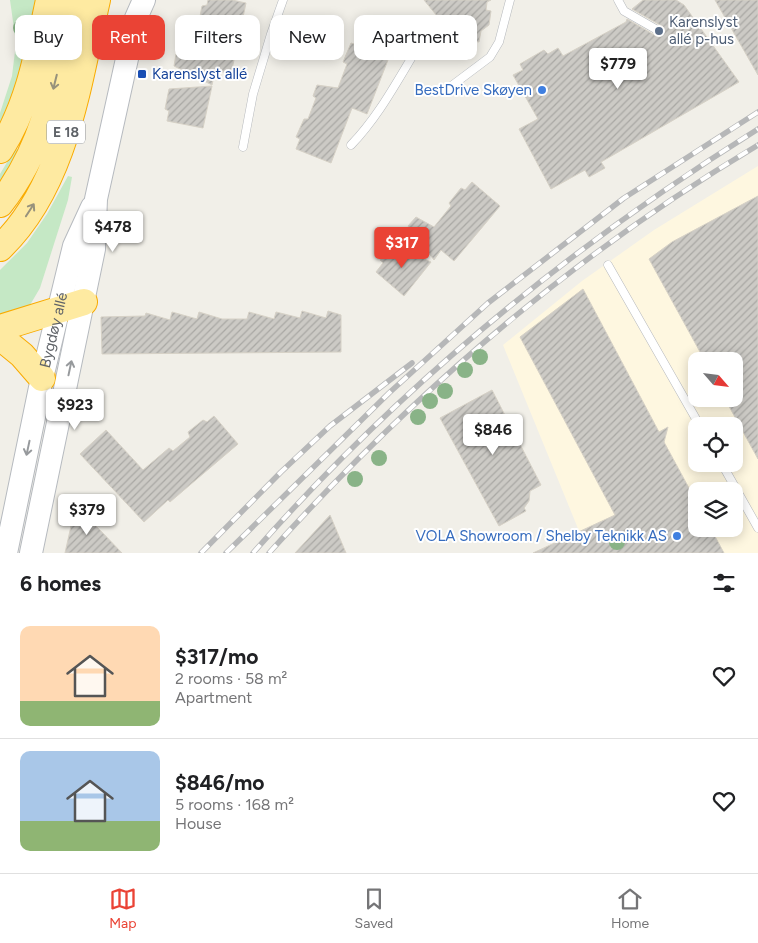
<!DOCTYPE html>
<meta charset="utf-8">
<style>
body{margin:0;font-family:Figtree,sans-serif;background:#f6f6f6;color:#202124;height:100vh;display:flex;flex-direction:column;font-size:19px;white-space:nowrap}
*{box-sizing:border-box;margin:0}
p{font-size:16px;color:#757577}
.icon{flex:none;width:28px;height:28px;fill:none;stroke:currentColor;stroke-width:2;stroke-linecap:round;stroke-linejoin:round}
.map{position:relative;height:553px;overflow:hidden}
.details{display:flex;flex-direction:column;background:#fff;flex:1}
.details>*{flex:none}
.banner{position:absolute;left:15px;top:15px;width:500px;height:45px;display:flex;gap:10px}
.needle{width:32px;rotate:118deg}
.buttons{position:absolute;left:688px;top:352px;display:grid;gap:10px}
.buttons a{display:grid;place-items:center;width:55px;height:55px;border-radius:10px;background:#fff;box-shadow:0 2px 12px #0003;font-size:25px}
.price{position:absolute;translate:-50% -42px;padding:0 11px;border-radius:5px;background:#fff;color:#222;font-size:16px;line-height:32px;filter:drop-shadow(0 1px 2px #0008)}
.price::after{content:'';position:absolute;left:50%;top:30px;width:15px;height:11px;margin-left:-8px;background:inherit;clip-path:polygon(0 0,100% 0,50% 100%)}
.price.current{background:#ea4335;color:#fff}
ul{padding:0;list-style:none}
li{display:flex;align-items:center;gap:15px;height:125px;padding:0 20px}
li+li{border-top:1px solid #e0e0e0}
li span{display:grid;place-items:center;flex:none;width:140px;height:100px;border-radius:10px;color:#555}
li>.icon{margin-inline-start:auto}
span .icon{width:60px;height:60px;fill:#fffc;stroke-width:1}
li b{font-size:21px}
h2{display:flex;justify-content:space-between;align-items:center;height:60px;padding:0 20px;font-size:21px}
.pill{padding:0 18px;border-radius:10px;background:#fff;box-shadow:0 2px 12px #0003;font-size:18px;line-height:45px}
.pill.current{background:#ea4335;color:#fff}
.tabs{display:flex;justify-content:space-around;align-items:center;height:70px;border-top:1px solid #e0e0e0;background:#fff;font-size:14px;color:#757577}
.tabs a{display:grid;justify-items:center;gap:2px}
.tabs .current{color:#ea4335}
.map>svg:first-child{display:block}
.commercial{fill:#fef7e0;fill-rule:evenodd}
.green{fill:#c5e8c5}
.building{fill:url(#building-hatch);stroke:#d6d1c6}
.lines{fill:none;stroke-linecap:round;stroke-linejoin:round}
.service-casing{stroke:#b5b8bc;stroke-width:9}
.secondary-casing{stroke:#b6babf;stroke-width:24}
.trunk-casing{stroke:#f9ab00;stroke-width:28}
.service{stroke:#fff;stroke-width:8}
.secondary{stroke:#fff;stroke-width:22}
.trunk{stroke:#feeaa1;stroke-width:26}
.rail-casing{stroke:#b6b7b8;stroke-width:5.5}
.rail{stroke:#fff;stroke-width:4;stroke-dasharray:11;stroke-linecap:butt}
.tree{fill:#89b387}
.oneway{stroke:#97927c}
.oneway2{stroke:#979a9d}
.service-dot{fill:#5c6f8a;stroke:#fff;stroke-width:2}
.transit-dot{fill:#1a4fb4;stroke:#fff;stroke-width:2}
.shop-dot{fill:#3f7fe0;stroke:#fff;stroke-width:2}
.labels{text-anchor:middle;stroke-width:4;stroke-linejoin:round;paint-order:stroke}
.shield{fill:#fff;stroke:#8f9295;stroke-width:1}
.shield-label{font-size:14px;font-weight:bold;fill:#5f6368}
.service-label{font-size:15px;fill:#4e5e75;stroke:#fff;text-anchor:start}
.transit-label{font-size:15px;fill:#164399;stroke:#fff;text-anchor:start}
.shop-label{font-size:15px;fill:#366cbe;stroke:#fff;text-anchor:end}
.street-label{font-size:15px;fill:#5f6368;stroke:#fff}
</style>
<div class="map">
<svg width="758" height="553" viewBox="0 0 758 553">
<defs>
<pattern id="building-hatch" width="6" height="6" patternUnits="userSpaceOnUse" patternTransform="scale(1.25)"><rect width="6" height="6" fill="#cccac5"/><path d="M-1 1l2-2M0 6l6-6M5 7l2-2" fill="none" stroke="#a9a8a4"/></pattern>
</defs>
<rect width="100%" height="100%" fill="#f1efe8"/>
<path class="commercial" d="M758,166V553H588L503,345L582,281L654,230ZM696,361H734V399H696ZM696,426H734V464H696ZM696,491H734V529H696Z"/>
<path class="green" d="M10,0H37L23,68L0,123V113L12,76L16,43Z
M15,149L24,151L0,189V174Z
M68,176L72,177L68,200L40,288L30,305L0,317V270L27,243L47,214Z"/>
<path class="building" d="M208,0H232L246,3L231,74L215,71L212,85L174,66L176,54L198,53L202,29L198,27L202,6L207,5Z
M424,0H491L487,2L486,10L491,11L489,25L481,31L479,42L472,41L468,60L454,41L459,20L446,27Z
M643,0H676L684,5L739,82L601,162L605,168L589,177L585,170L551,189L519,129L538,119L513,75L523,70L520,64L544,50L548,54L558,48L563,56L626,22L627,19L656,36H661L665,31L662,26L632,9Z
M715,0H758V75Z
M359,33L393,47L367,114L352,108L331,163L296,149L300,139L296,137L304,119H308L316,98L313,96L317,85L338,88L347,64L343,62L351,43L354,44Z
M212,86L203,128L167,121L169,111L165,109L169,89Z
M472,182L500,206L454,261L441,250L434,260L408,226L416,217L434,227L451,206L449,203L461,188L465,190Z
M758,196V459L725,399H734V361H705L649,259L672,242Z
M392,245L431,262L404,296L376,272L383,263L380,260Z
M583,289L659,432L668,427L664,442L696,501V529H711L724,553H533L615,515L520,337Z
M302,311L326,318L328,311L341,315V352L102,354L101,317L145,316L146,313L170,320L172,312L197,319L199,312L222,319H247L249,312L274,319L276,312L300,318Z
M492,390L541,485L530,491L529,501L524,508L526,511L499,526L440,418Z
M214,416L238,444L170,502L168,500L144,522L80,454L106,430L143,470L169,448L173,451L190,437L188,432L203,420L207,422Z
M73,502L122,553H65L71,526L68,525Z
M330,515L346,553H295Z"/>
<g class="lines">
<g class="service-casing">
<path id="service" d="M618,0L624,11L659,31
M446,90L490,57L499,42L510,0
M351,145C379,116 397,81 418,47
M243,147L253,94L271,34L283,0
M608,265L700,426
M722,464L758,528"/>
</g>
<g class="secondary-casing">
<g id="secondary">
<path id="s1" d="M6,553L42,378L74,246L92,207"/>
<path d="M31,553L94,249L96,199L136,18L144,0"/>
</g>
</g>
<g class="trunk-casing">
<path id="trunk" d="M0,150C29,105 38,52 49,0
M0,204C48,143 57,74 72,0
M0,248C65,186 78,84 97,0
M0,328L84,302
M0,337L22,355L42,378"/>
</g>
<use href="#service" class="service"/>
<use href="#secondary" class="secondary"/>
<use href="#trunk" class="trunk"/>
<g class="rail-casing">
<path id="rail" d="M201,553L281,472L330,426L412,363
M226,553L389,393L488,303L624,198L758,112
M253,553C399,387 571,246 758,129
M269,553C411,395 576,253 758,145"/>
</g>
<use href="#rail" class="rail"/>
</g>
<g class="tree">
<circle cx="21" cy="28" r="8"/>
<circle cx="480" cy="357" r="8"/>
<circle cx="465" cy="370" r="8"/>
<circle cx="445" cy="391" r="8"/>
<circle cx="430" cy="401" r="8"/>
<circle cx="418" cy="417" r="8"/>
<circle cx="379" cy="458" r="8"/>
<circle cx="355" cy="479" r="8"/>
<circle cx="617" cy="542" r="8"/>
</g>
<defs><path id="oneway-shaft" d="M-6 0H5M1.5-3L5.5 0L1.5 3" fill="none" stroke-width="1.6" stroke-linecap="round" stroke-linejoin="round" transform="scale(1.25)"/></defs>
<g class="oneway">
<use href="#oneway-shaft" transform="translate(55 82) rotate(104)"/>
<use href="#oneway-shaft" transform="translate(30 210) rotate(-57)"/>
</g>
<g class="oneway2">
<use href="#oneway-shaft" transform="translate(70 368) rotate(-78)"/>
<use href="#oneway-shaft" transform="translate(28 448) rotate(102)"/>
</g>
<circle class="service-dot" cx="659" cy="31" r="5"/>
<rect class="transit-dot" x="137" y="69" width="10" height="10" rx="2.5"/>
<g class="shop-dot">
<circle cx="542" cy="90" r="5"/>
<circle cx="677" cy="536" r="5"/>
</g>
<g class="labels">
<rect class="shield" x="47" y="120.5" width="38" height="23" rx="4"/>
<g class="shield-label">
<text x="66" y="137">E 18</text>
</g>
<g class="service-label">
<text x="669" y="27">Karenslyst<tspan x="669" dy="17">allé p-hus</tspan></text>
</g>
<g class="transit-label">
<text x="152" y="79">Karenslyst allé</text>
</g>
<g class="shop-label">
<text x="532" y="95">BestDrive Skøyen</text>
<text x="667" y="541">VOLA Showroom / Shelby Teknikk AS</text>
</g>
<g class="street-label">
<text dy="5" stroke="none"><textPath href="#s1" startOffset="228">Bygdøy allé</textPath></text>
</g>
</g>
</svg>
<div class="buttons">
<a><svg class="needle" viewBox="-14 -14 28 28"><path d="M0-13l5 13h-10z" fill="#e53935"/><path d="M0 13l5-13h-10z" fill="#757577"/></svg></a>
<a><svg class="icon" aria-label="locate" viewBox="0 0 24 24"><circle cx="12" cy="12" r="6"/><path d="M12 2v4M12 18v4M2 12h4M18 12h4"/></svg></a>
<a><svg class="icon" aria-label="layers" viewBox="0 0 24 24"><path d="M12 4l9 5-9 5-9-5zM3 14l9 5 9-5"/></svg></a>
</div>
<b class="price" style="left:618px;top:90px">$779</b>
<b class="price" style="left:113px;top:253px">$478</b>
<b class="price current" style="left:402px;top:269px">$317</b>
<b class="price" style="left:75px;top:431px">$923</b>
<b class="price" style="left:493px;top:456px">$846</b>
<b class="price" style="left:87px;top:536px">$379</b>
<div class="banner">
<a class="pill">Buy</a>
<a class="pill current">Rent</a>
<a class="pill">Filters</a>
<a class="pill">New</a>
<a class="pill">Apartment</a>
</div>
</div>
<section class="details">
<h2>6 homes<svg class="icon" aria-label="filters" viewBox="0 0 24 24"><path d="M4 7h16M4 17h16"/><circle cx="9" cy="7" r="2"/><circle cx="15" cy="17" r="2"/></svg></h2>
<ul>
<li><span style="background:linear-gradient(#ffd9b3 75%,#8fb573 0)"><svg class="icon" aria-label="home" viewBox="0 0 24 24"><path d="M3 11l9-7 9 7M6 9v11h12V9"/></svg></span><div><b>$317/mo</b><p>2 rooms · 58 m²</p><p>Apartment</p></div><svg class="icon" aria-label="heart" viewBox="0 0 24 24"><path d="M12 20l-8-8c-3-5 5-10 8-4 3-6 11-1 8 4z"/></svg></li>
<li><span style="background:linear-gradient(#a9c7e8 70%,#8fb573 0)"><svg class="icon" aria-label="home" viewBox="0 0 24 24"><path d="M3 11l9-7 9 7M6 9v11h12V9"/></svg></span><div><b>$846/mo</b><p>5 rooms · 168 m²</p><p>House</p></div><svg class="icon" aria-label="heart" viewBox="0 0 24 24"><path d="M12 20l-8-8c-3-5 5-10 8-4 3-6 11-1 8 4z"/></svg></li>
</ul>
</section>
<nav class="tabs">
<a class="current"><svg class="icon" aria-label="map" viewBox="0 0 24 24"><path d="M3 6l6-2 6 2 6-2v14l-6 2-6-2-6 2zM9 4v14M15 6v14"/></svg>Map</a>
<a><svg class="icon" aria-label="saved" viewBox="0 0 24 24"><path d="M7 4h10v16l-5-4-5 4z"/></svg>Saved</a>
<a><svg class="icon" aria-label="home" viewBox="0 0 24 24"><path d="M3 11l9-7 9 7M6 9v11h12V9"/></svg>Home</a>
</nav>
